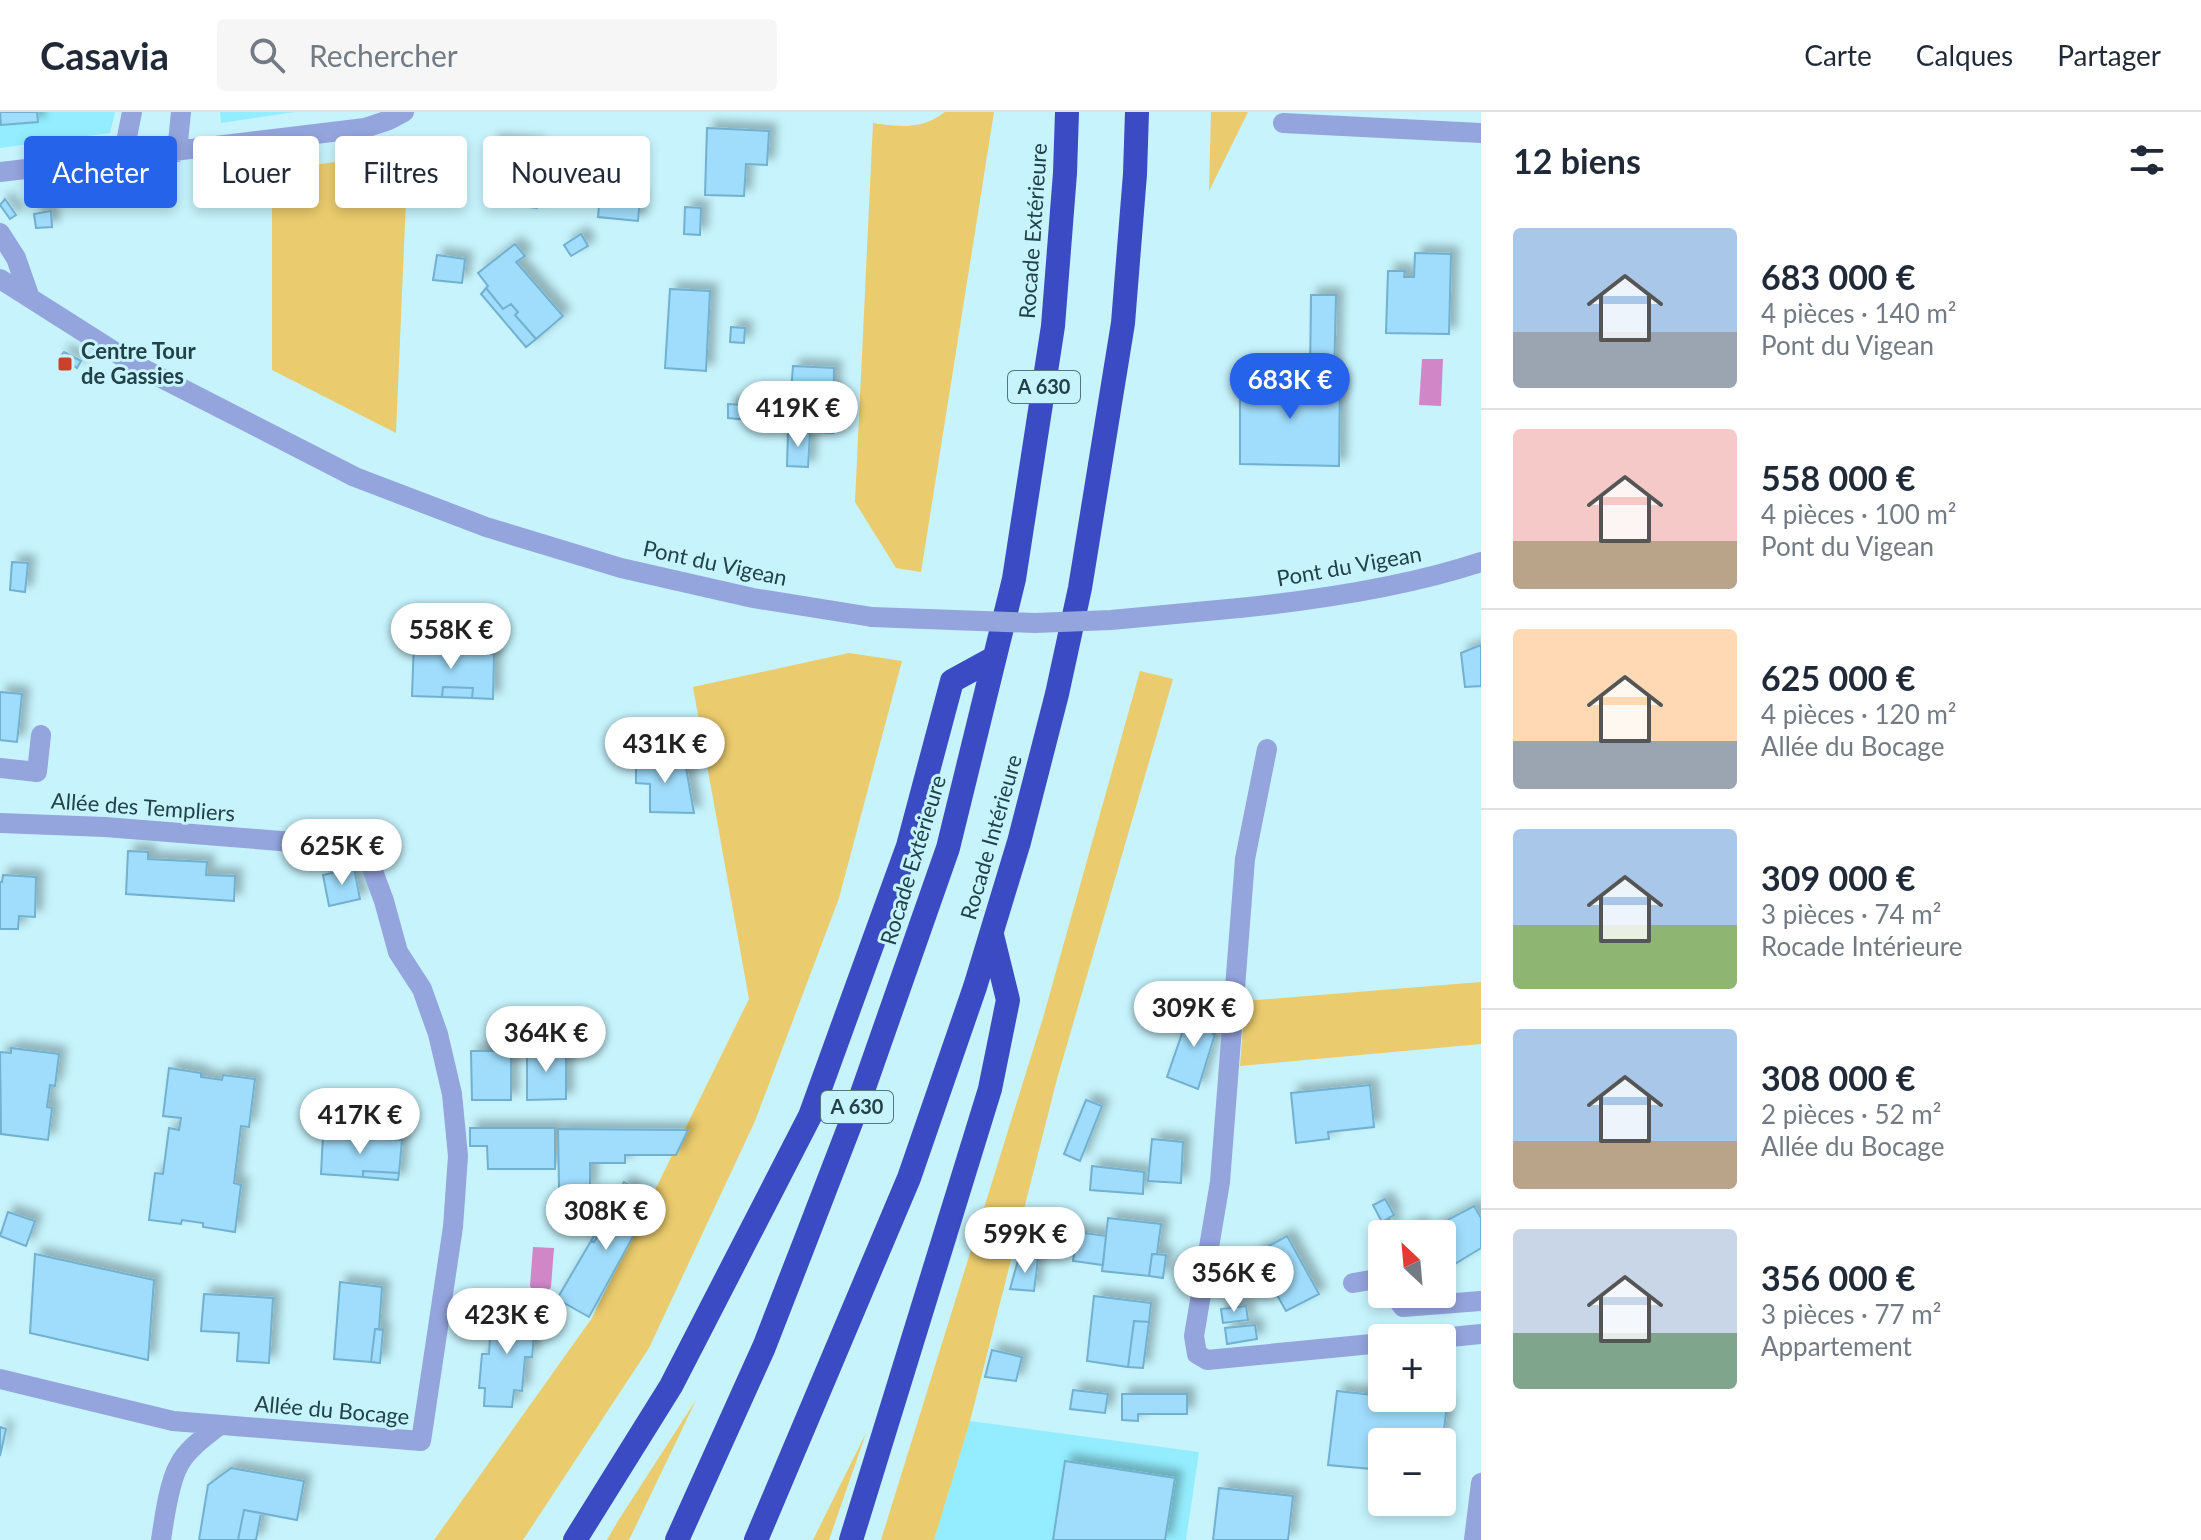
<!DOCTYPE html>
<html lang="fr">
<meta charset="utf-8">
<style>
body{margin:0;font-family:Lato,sans-serif;background:#f6f6f7;color:#1f2937;height:100vh;display:flex;flex-direction:column;font-size:30px;white-space:nowrap}
*{box-sizing:border-box;margin:0}
p{font-size:26px;color:#747a83}
.icon{flex:none;width:44px;height:44px;fill:none;stroke:currentColor;stroke-width:2;stroke-linecap:round;stroke-linejoin:round}
.map{position:relative;flex:1;overflow:hidden}
.details{display:flex;flex-direction:column;background:#fff;width:720px}
.details>*{flex:none}
.hud{position:absolute;left:24px;top:24px;width:760px;height:72px;display:flex;gap:16px}
.needle{width:52px;rotate:334deg}
.fabs{position:absolute;left:1368px;top:1108px;display:grid;gap:16px}
.fabs a{display:grid;place-items:center;width:88px;height:88px;border-radius:8px;background:#fff;box-shadow:0 4px 12px #0003;font-size:40px}
.price{position:absolute;translate:-50% -68px;padding:0 18px;border-radius:28px;background:#fff;color:#222;font-size:26px;line-height:52px;filter:drop-shadow(0 2px 4px #0008)}
.price::after{content:'';position:absolute;left:50%;top:48px;width:24px;height:18px;margin-left:-12px;background:inherit;clip-path:polygon(0 0,100% 0,50% 100%)}
.price.current{background:#2563eb;color:#fff}
ul{padding:0;list-style:none}
li{display:flex;align-items:center;gap:24px;height:200px;padding:0 32px}
li+li{border-top:2px solid #e0e1e3}
li span{display:grid;place-items:center;flex:none;width:224px;height:160px;border-radius:8px;color:#555}
li>.icon{margin-inline-start:auto}
span .icon{width:96px;height:96px;fill:#fffc;stroke-width:1}
li b{font-size:34px}
h2{display:flex;justify-content:space-between;align-items:center;height:96px;padding:0 32px;font-size:34px}
.tag{padding:0 28px;border-radius:8px;background:#fff;box-shadow:0 4px 12px #0003;font-size:28px;line-height:72px}
.tag.current{background:#2563eb;color:#fff}
header{display:flex;align-items:center;gap:48px;box-sizing:border-box;height:112px;padding:0 40px;background:#fff;border-bottom:2px solid #e0e1e3}
header strong{font-size:38px}
nav{display:flex;gap:44px;margin-inline-start:auto;font-size:28px}
.search{width:560px;height:72px;background:#f6f6f7;display:flex;align-items:center;gap:20px;box-sizing:border-box;padding:0 28px;border-radius:8px;color:#747a83;font-size:30px}
main{display:flex;flex:1;min-height:0}
.map>svg:first-child{display:block}
.built{fill:#93edfe}
.green{fill:#eacb6d}
.water{fill:#d186c8}
.building{fill:#a0ddfc;stroke:#71b0cf;stroke-width:2;filter:url(#shadow)}
.lines{fill:none;stroke-linecap:round;stroke-linejoin:round}
.minor{stroke:#94a4dd;stroke-width:20}
.highway{stroke:#3a4bc3;stroke-width:24}
.minor-bridge{stroke:#94a4dd;stroke-width:20}
.poi-dot{fill:#cb3f2b;stroke:#c6f3fc;stroke-width:3}
.labels{text-anchor:middle;stroke-width:6;stroke-linejoin:round;paint-order:stroke}
.shield{fill:#c6f3fc;stroke:#52777e;stroke-width:2}
.shield-label{font-size:20px;font-weight:bold;fill:#214248}
.street-label{font-size:22px;fill:#214248;stroke:#c6f3fc}
.poi-label{font-size:22px;font-weight:bold;fill:#214248;stroke:#c6f3fc;text-anchor:start}
</style>
<header>
<strong>Casavia</strong>
<div class="search"><svg class="icon" aria-label="search" viewBox="0 0 24 24"><circle cx="10" cy="10" r="6"/><path d="M15 15l6 6"/></svg>Rechercher</div>
<nav><a>Carte</a><a>Calques</a><a>Partager</a></nav>
</header>
<main>
<div class="map">
<svg width="1481" height="1428" viewBox="0 0 1481 1428">
<defs>
<filter id="shadow"><feDropShadow dx="7" dy="-7" stdDeviation="4" flood-color="#0004"/></filter>
</defs>
<rect width="100%" height="100%" fill="#c6f3fc"/>
<path class="built" d="M0,0H115L110,21L0,36Z
M220,0H295L221,11Z
M970,1309L1199,1340L1186,1428H934Z"/>
<path class="green" d="M945,0H994L921,460L896,456L855,390L873,11C899,15 922,18 945,0Z
M1211,0H1248L1209,79Z
M408,41L396,321L272,258V58Z
M849,541L902,549L839,786L755,1009L649,1236L523,1428H434L592,1206L749,887L693,575Z
M1140,559L1173,567L1057,967L970,1309L934,1428H881L1043,906Z
M1481,870V932L1240,954L1245,889Z
M696,1288L629,1428H607L618,1409Z
M866,1321L829,1428H813Z"/>
<path class="water" d="M1422,247H1443L1441,294L1419,293Z
M533,1135L554,1136L551,1175L545,1183H535L530,1174Z"/>
<path class="building" d="M0,0H37L38,10L1,13Z
M707,16L769,19L767,53L746,52L744,84L705,83Z
M492,30L536,33L534,67L541,69L540,85L516,83L517,68L490,66Z
M510,83L538,84L537,96L510,93Z
M600,83L640,86L638,109L598,105Z
M5,87L16,103L10,107L0,93Z
M685,95L701,96L700,123L684,122Z
M51,99L52,115L36,116L34,102Z
M581,122L588,134L571,144L564,133Z
M515,132L525,144L516,150L563,204L536,227L515,203L518,200L511,192L503,197L486,176L488,174L478,161Z
M1415,141L1451,142L1449,222L1386,221L1388,159H1405L1404,165H1414Z
M437,143L465,147L462,171L433,168Z
M486,176L503,197L511,192L518,200L515,203L536,227L526,235L481,182Z
M670,177L710,179L706,259L665,256Z
M1311,183H1336L1334,267L1310,266Z
M731,215L745,216L744,231L730,230Z
M64,240L81,249L77,256L60,245Z
M793,254L834,256L833,321L788,319Z
M1247,265L1340,267L1339,354L1240,352V266Z
M728,292L762,294L758,309L728,306Z
M788,319L810,321L808,355L787,354Z
M12,450L28,451L25,480L10,478Z
M414,529L445,531V539L494,542L493,587L472,586L473,576L443,575L442,585L412,584Z
M1481,533V574L1465,575L1461,541Z
M443,575L473,576L472,586L442,585Z
M0,580L22,582L17,630L0,628Z
M636,640H648V649L685,650L694,701L650,700V672L636,671Z
M648,640L659,641L660,650L648,649Z
M128,739L148,740V747L207,750L206,763L235,764L234,789L126,782Z
M354,756L360,787L329,794L323,763Z
M3,763L36,765L35,805L19,804L18,817H0V770H2Z
M1194,896L1219,904L1213,922H1215L1198,977L1167,965L1185,913H1188Z
M11,936L59,942L55,974L50,973L47,995L52,996L48,1028L1,1022L0,940L11,941Z
M566,937V987L527,988V938Z
M471,939H511V988H472Z
M169,956L201,961V965L222,968L223,963L255,967L249,1015L241,1014L234,1071L241,1073L235,1120L203,1115V1111L182,1108L181,1112L149,1108L155,1061L163,1062L169,1016L179,1018L181,1006L163,1004Z
M1370,973L1374,1015L1328,1020L1329,1027L1296,1031L1291,981Z
M1086,988L1102,994L1080,1049L1064,1042Z
M470,1016H555V1057H488L487,1034H470Z
M558,1017L688,1018L676,1043H625V1051H590V1077H559Z
M323,1023L402,1028L399,1061L363,1059V1065L321,1062Z
M1152,1027L1183,1030L1181,1071L1148,1069Z
M1092,1054L1144,1060L1143,1082L1090,1078Z
M363,1059L399,1061L398,1068L363,1065Z
M624,1070L627,1072L594,1130L591,1129Z
M627,1072L654,1086L589,1205L557,1187L591,1129L594,1130Z
M1385,1087L1394,1103L1382,1110L1373,1093Z
M1474,1094L1481,1106V1136L1445,1158L1442,1155V1122H1398L1419,1111L1425,1120Z
M8,1100L35,1109L26,1134L0,1124Z
M1108,1106L1161,1112L1157,1142H1152L1149,1164L1102,1159Z
M1389,1106L1394,1116L1387,1119L1382,1110Z
M1077,1120L1106,1124L1103,1153L1073,1149Z
M1287,1124L1319,1182L1286,1199L1254,1142Z
M35,1142L154,1168L148,1248L30,1221Z
M1152,1142L1166,1143L1163,1166L1149,1164Z
M1019,1145L1038,1147L1034,1179L1010,1177Z
M340,1170L382,1175L379,1217H375L371,1250L334,1247Z
M204,1182L273,1186L269,1251L237,1249L239,1221L201,1219Z
M1094,1184L1151,1191L1149,1210L1134,1209L1128,1255L1087,1249Z
M500,1192L529,1194L527,1211L535,1212L532,1245H525L522,1279L514,1278L512,1295L484,1294L485,1276H479L482,1242H489L491,1209H499Z
M1246,1194L1248,1208L1223,1211L1221,1197Z
M1134,1209L1149,1210L1143,1256L1128,1255Z
M1255,1213L1257,1227L1227,1232L1225,1216Z
M375,1217L383,1218L380,1251L371,1250Z
M992,1238L1022,1245L1016,1269L985,1265Z
M1073,1278L1108,1282L1105,1301L1070,1297Z
M1337,1279L1382,1284V1286L1447,1292L1442,1335V1330H1382V1358L1328,1353Z
M1122,1282H1187V1302H1138V1309L1122,1308Z
M0,1315L6,1317L0,1344Z
M1065,1349L1175,1366L1165,1428H1053Z
M231,1356L304,1369L297,1408L244,1398L238,1428H199L208,1373Z
M1219,1376L1293,1384L1288,1428H1213Z
M244,1398L261,1401L256,1428H238Z"/>
<g class="lines">
<path class="minor" d="M1283,11L1481,21
M177,40L181,0
M123,45L132,0
M0,60L365,16L389,8L404,0
M0,121L16,146L30,186
M0,167L134,252L355,365L486,415L621,456L753,486L872,505
M1239,496C1317,488 1406,475 1481,450
M1267,637L1245,747L1220,1070L1194,1224L1197,1242L1207,1248L1382,1231
M0,656L37,660L41,623
M0,711L105,715L331,733H353L370,751L384,789L398,840L422,877L438,922L452,982L458,1044L453,1115L421,1329L173,1309L0,1267
M1353,1171L1377,1167L1382,1169
M1393,1182L1403,1195L1481,1189
M1441,1226L1481,1222
M161,1428C164,1408 169,1370 179,1353C187,1337 206,1324 220,1313
M1474,1428L1481,1371"/>
<path class="highway" d="M575,1428L671,1274L810,1004L908,734L952,569L994,546
M677,1428L764,1235L806,1127L860,987L948,736L1014,467L1053,214L1065,61L1067,0
M756,1428L909,1066L975,875L1019,730L1057,582L1080,476L1123,211L1135,62L1137,0
M851,1428L990,977L1008,888L992,823"/>
<path class="minor-bridge" d="M872,505L1035,511L1111,508L1239,496"/>
</g>
<rect class="poi-dot" x="57" y="244" width="16" height="16" rx="4"/>
<g class="labels">
<g class="shield">
<rect x="1008" y="259" width="72" height="32" rx="6"/>
<rect x="821" y="979" width="72" height="32" rx="6"/>
</g>
<g class="shield-label">
<text x="1044" y="282">A 630</text>
<text x="857" y="1002">A 630</text>
</g>
<g class="street-label">
<text transform="translate(1033 119) rotate(-86)" y="8">Rocade Extérieure</text>
<text transform="translate(715 451) rotate(12)" y="8">Pont du Vigean</text>
<text transform="translate(1349 454) rotate(-10)" y="8">Pont du Vigean</text>
<text transform="translate(143 695) rotate(4)" y="8">Allée des Templiers</text>
<text transform="translate(991 725) rotate(-74)" y="8">Rocade Intérieure</text>
<text transform="translate(913 748) rotate(-73)" y="8">Rocade Extérieure</text>
<text transform="translate(332 1298) rotate(5)" y="8">Allée du Bocage</text>
</g>
<g class="poi-label">
<text x="81" y="247">Centre Tour<tspan x="81" dy="25">de Gassies</tspan></text>
</g>
</g>
</svg>
<div class="fabs">
<a><svg class="needle" viewBox="-14 -14 28 28"><path d="M0-13l5 13h-10z" fill="#e53935"/><path d="M0 13l5-13h-10z" fill="#747a83"/></svg></a>
<a>+</a>
<a>−</a>
</div>
<b class="price current" style="left:1290px;top:309px">683K €</b>
<b class="price" style="left:798px;top:337px">419K €</b>
<b class="price" style="left:451px;top:559px">558K €</b>
<b class="price" style="left:665px;top:673px">431K €</b>
<b class="price" style="left:342px;top:775px">625K €</b>
<b class="price" style="left:1194px;top:937px">309K €</b>
<b class="price" style="left:546px;top:962px">364K €</b>
<b class="price" style="left:360px;top:1044px">417K €</b>
<b class="price" style="left:606px;top:1140px">308K €</b>
<b class="price" style="left:1025px;top:1163px">599K €</b>
<b class="price" style="left:1234px;top:1202px">356K €</b>
<b class="price" style="left:507px;top:1244px">423K €</b>
<div class="hud">
<a class="tag current">Acheter</a>
<a class="tag">Louer</a>
<a class="tag">Filtres</a>
<a class="tag">Nouveau</a>
</div>
</div>
<section class="details">
<h2>12 biens<svg class="icon" aria-label="filters" viewBox="0 0 24 24"><path d="M4 7h16M4 17h16"/><circle cx="9" cy="7" r="2"/><circle cx="15" cy="17" r="2"/></svg></h2>
<ul>
<li><span style="background:linear-gradient(#a9c7e8 65%,#9aa5b1 0)"><svg class="icon" aria-label="home" viewBox="0 0 24 24"><path d="M3 11l9-7 9 7M6 9v11h12V9"/></svg></span><div><b>683 000 €</b><p>4 pièces · 140 m²</p><p>Pont du Vigean</p></div></li>
<li><span style="background:linear-gradient(#f6c9c9 70%,#b9a48a 0)"><svg class="icon" aria-label="home" viewBox="0 0 24 24"><path d="M3 11l9-7 9 7M6 9v11h12V9"/></svg></span><div><b>558 000 €</b><p>4 pièces · 100 m²</p><p>Pont du Vigean</p></div></li>
<li><span style="background:linear-gradient(#ffd9b3 70%,#9aa5b1 0)"><svg class="icon" aria-label="home" viewBox="0 0 24 24"><path d="M3 11l9-7 9 7M6 9v11h12V9"/></svg></span><div><b>625 000 €</b><p>4 pièces · 120 m²</p><p>Allée du Bocage</p></div></li>
<li><span style="background:linear-gradient(#a9c7e8 60%,#8fb573 0)"><svg class="icon" aria-label="home" viewBox="0 0 24 24"><path d="M3 11l9-7 9 7M6 9v11h12V9"/></svg></span><div><b>309 000 €</b><p>3 pièces · 74 m²</p><p>Rocade Intérieure</p></div></li>
<li><span style="background:linear-gradient(#a9c7e8 70%,#b9a48a 0)"><svg class="icon" aria-label="home" viewBox="0 0 24 24"><path d="M3 11l9-7 9 7M6 9v11h12V9"/></svg></span><div><b>308 000 €</b><p>2 pièces · 52 m²</p><p>Allée du Bocage</p></div></li>
<li><span style="background:linear-gradient(#c9d6e8 65%,#7fa58c 0)"><svg class="icon" aria-label="home" viewBox="0 0 24 24"><path d="M3 11l9-7 9 7M6 9v11h12V9"/></svg></span><div><b>356 000 €</b><p>3 pièces · 77 m²</p><p>Appartement</p></div></li>
</ul>
</section>
</main>
